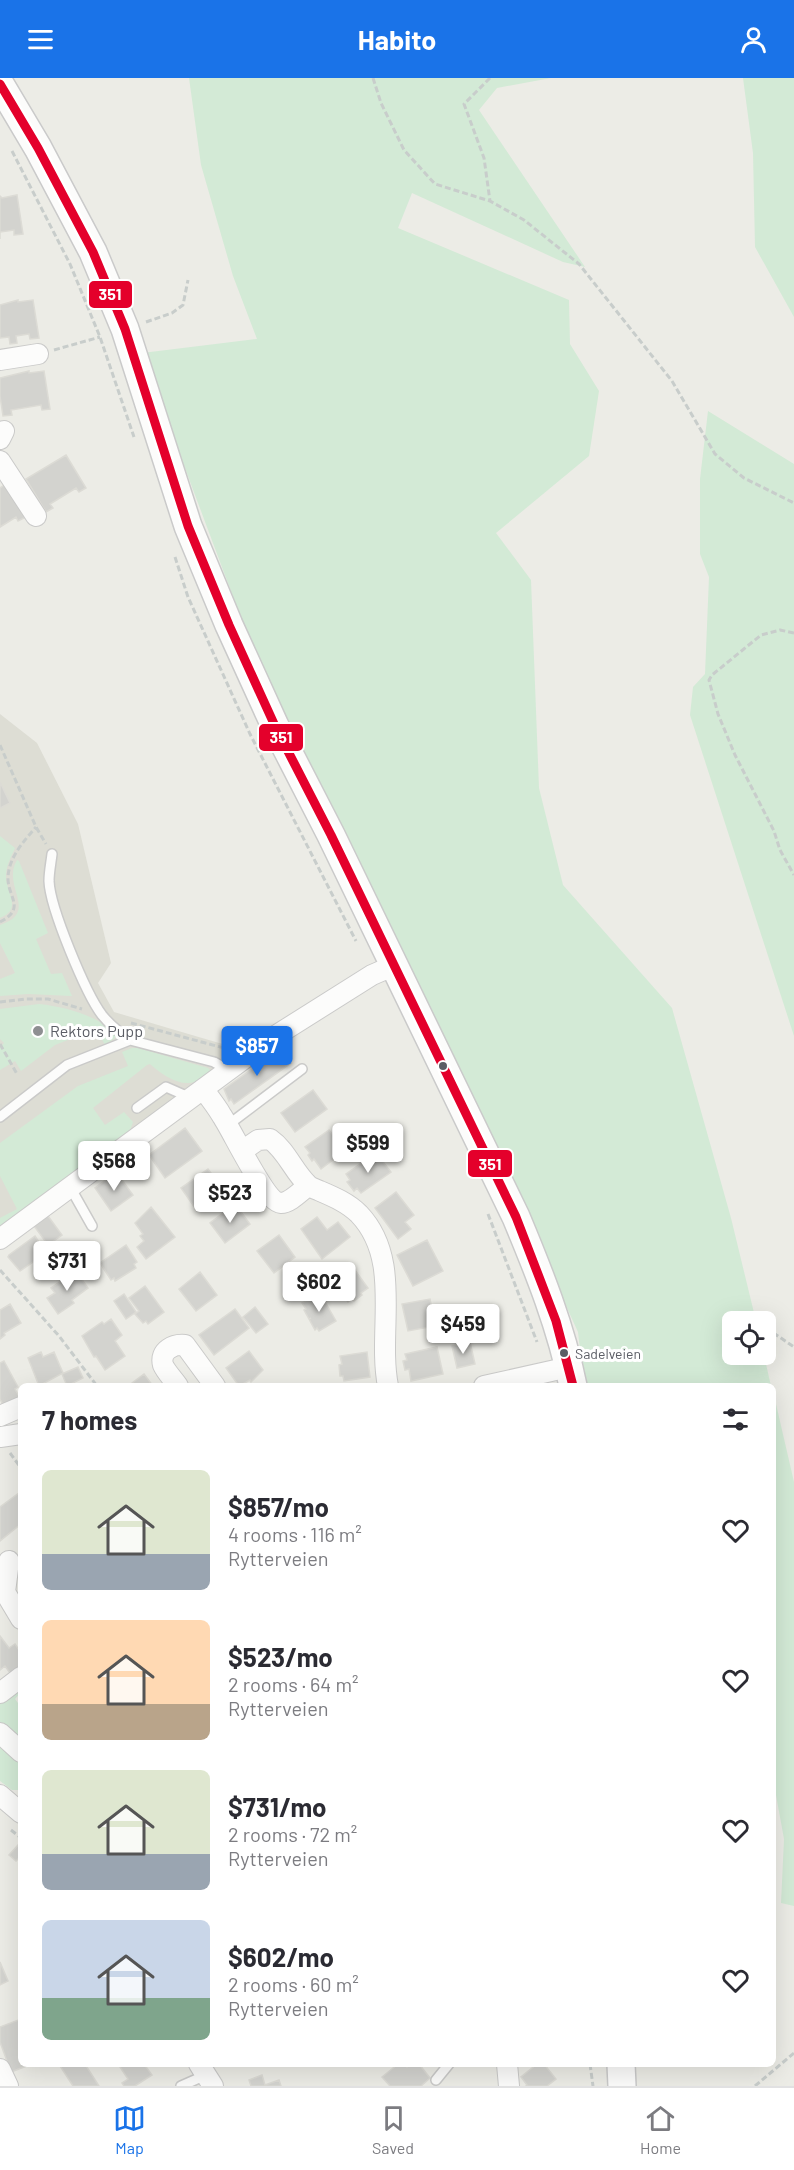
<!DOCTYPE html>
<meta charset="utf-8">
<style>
body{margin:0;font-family:Barlow,sans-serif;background:#f7f7f7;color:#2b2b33;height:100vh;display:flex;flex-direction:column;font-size:22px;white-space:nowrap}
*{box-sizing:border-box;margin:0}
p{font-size:20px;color:#7c7c81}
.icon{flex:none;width:33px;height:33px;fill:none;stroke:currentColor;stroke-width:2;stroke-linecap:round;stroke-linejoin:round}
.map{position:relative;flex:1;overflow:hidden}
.panel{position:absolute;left:18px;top:1305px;width:758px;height:684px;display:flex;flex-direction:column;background:#fff;border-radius:9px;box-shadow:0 6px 24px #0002}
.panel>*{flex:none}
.controls{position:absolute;left:722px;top:1233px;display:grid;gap:12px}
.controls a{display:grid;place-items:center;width:54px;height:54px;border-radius:9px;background:#fff;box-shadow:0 6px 24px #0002;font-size:30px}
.price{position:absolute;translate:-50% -51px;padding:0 14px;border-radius:6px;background:#fff;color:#222;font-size:20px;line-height:39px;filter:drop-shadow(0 2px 3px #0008)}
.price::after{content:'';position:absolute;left:50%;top:36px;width:18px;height:14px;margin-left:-9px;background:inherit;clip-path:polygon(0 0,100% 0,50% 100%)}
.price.active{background:#1a73e8;color:#fff}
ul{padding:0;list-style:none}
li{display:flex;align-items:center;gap:18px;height:150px;padding:0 24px}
li span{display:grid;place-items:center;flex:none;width:168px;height:120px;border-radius:9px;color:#555}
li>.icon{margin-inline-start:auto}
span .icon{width:72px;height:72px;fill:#fffc;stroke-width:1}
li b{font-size:26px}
h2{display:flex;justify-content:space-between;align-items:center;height:72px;padding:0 24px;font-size:26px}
header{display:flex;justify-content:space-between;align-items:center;height:78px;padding:0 24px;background:#1a73e8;color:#fff;font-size:27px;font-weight:700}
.dock{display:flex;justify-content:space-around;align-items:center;height:84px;border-top:2px solid #e1e1e2;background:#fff;font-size:16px;color:#7c7c81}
.dock a{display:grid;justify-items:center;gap:3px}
.dock .active{color:#1a73e8}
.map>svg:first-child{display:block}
.education{fill:#ddddd4}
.green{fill:#d3ead6}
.building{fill:#d3d3cf;stroke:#dcdbd5;stroke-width:1.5}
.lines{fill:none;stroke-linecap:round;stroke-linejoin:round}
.lane-casing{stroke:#cacac9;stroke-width:12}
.street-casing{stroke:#cacac9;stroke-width:22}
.secondary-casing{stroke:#cacaca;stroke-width:30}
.path{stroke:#c8cdcb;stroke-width:3;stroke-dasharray:6 3;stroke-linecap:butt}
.lane{stroke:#fcfcfb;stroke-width:9}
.street{stroke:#fcfcfb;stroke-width:20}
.secondary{stroke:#fcfcfb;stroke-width:27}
.bus-1-casing{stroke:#fff;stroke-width:14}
.bus-1{stroke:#e4002b;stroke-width:9}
.poi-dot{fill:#8e8f92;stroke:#fff;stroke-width:2}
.bus-dot{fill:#5b5d65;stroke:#fff;stroke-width:2}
.labels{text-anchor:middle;stroke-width:6;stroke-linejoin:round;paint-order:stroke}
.bus-label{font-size:14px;fill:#5b5d65;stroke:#fff;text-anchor:start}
.poi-label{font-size:16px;fill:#5b5d65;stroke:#fff;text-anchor:start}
.line-badge{stroke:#fff;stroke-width:2}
.badge-label{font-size:16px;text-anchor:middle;font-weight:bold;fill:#fff}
</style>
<header><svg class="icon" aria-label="menu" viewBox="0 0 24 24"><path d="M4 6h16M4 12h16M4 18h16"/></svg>Habito<svg class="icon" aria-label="person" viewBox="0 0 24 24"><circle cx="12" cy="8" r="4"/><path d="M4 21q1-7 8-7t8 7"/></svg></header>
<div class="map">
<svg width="794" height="2008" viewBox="0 0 794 2008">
<rect width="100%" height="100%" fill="#ecece6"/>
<path class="education" d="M0,636L37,665L78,746L111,885L98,905L114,934L236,970L213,997L0,1153Z"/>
<path class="green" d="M189,0H551L497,10L479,32L585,189L563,184L412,115L398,150L569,222L570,266L599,313L589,378L496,455L531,502L539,710L563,807L672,930L731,1140L756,1243L732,1244V1276L764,1277L771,1308H584L578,1254L483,1046L266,607L142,275L257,261L233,198L201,87Z
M743,0H794V239L755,169L753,75Z
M708,333L794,386V958L690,637L693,609L705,596L709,499L700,476V401Z
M0,758L15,770C11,779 6,788 6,798C6,815 23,831 0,840Z
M17,782L19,783L48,855L36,861L51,896L62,895L72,918L28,916L0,918V901L15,895L0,865V847C40,834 1,808 17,782Z
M39,926C66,929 94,937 115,954V960L105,967L96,951L55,967L21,993L15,983L0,992V969L4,965L0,961V931Z
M132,970H138L208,990L212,994C207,998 201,1003 195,1004C179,1009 161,996 150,986L147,987L93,1030L105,1047L124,1034L133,1044L127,1061L0,1153V1140L17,1131L0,1098V1065L78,1008L128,988L122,974Z
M773,1313L794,1404V1828L781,1825L784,1761L772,1695Z
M9,1613L21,1614L15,1621L21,1629V1665L0,1648V1620Z
M0,1662L21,1683V1712H12L0,1703Z"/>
<path class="building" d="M17,117L23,156L14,157V152L0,154V161V118L2,120Z
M18,222V224L33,222L39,260L30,261L29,256L16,258L17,265L10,266L9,259L0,260V227Z
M29,293V295L44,293L50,331L42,332L41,327L11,332L12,337L3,338L0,318V300Z
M66,377L86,410L79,414L76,410L50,426L53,430L46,434L26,401Z
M6,406L26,439L18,443L16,439L0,449V410Z
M0,704L10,725L0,730Z
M280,971L291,985L234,1026L231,1021L229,1023L224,1011Z
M313,1012L327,1031L295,1054L281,1035Z
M185,1050L202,1073L165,1100L149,1077Z
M329,1052L333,1057L339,1053L351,1068L321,1091L314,1081L312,1083L308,1077L310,1075L305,1069Z
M376,1075L391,1094L361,1115L357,1110L354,1113L347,1104L350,1102L346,1096Z
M208,1091L224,1113L197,1133L181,1110Z
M116,1094L133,1117L111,1133L95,1110Z
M396,1114L414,1137L405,1144L411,1151L398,1161L375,1130Z
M235,1126L250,1146L225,1165L210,1145Z
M151,1129L175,1159L146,1181L137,1169L144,1163L140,1158L143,1156L135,1145Z
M48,1138L62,1157L48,1167L34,1148Z
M317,1139L327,1152L338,1144L350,1159L322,1181L301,1151Z
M279,1157L295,1179L274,1195L257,1173Z
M35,1158L46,1175L20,1193L8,1179L9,1177Z
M427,1162L443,1193L413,1208L397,1177Z
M126,1167L137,1184L134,1186L136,1190L115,1203L114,1200L111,1202L100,1185Z
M352,1188L368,1210L361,1215L362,1217L354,1223L352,1221L348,1224L332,1203Z
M76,1193L88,1210L72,1222L74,1225L58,1236L47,1220L55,1215L51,1210Z
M200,1194L217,1217L196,1233L179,1211Z
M145,1208L164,1234L148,1246L146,1243L143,1245L135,1236L139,1233L129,1220Z
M320,1215L336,1243L319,1253L317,1250L315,1252L309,1241L311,1240L309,1241L304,1232L306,1231L302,1225Z
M124,1216L136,1234L126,1241L114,1223Z
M430,1221L435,1248L408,1253L402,1226Z
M10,1226L21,1245L4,1255L5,1257L0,1261V1232Z
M255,1229L268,1246L256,1255L243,1239Z
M235,1231L249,1250L214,1277L199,1257Z
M464,1240L467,1251L457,1253L454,1243Z
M111,1241L122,1257L115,1263L125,1278L105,1292L96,1278L94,1279L82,1258L102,1244L104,1246Z
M470,1264L475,1286L457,1290L452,1268Z
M437,1269L443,1296L411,1303L409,1291L405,1292L403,1283L407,1282L405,1276Z
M249,1273L263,1292L251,1304L250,1302L239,1308L226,1290Z
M41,1274L43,1279L54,1274L63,1295L39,1308L28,1280Z
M367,1274L370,1299L344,1303L343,1298H340L339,1287L342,1286L340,1278Z
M4,1283L18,1309L15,1311L20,1320L4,1329L0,1321V1285Z
M78,1289L83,1300L67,1308L62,1296Z
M144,1296L153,1308H128Z
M19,1415L21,1417V1446L0,1463V1429Z
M0,1558L9,1570L15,1566L21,1575L19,1577L21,1587L10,1595L5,1588L0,1592Z
M19,1766L21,1778L16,1783L9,1777Z
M0,1884L8,1903L0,1907Z
M21,1941V1986H32L11,1994L0,1964V1949Z
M63,1986H85L99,2008H73L60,1988Z
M118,1986H144L152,1997L135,2008H124L122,2005L128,2001Z
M398,1986H404L407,1989L410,1986H419L430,2000L421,2008H390L382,1999Z
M537,1986H544L556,2001L547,2008H526L527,2007L521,1999Z
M262,1997L265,2007L279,2002L281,2008H251L249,2002Z"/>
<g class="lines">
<g class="lane-casing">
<path id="lane" d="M52,776C51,785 49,794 49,803C50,830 86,916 102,937C110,947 120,955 130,962L214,984L228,992
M137,1030L166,1009L191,1020
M0,1039L67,987L130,962
M228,1047L302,991
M70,1109L92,1148
M436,2002L449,1986
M181,2008L206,1997"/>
</g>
<g class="street-casing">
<path id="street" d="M0,282L38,276
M0,361L4,353
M0,383L36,438
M203,1011C210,1020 217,1029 222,1038C232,1052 265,1124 281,1125C290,1125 301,1113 308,1108
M242,1073L258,1062L270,1061C287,1073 293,1093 308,1107C311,1110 316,1111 320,1113C334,1119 348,1125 359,1136C403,1182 377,1252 388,1308
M0,1161L272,960L372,897L395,887
M178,1308C174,1302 166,1294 163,1287C159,1272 174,1266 185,1267L215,1308
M484,1308L569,1289
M0,1338L21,1329
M0,1359L21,1356
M9,1483L5,1514L21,1541
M0,1615L21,1599
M0,1655L21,1674
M0,1717L21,1735
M199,1986L213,2008
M507,1986L509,2008
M0,1991L8,2008"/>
</g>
<g class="secondary-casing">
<path id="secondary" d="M0,6L38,70L93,174L125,251L188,448L229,547L275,648L331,757L516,1139C539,1194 561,1249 573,1308
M621,1986L622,2008"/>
</g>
<path class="path" d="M373,0L381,25L404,72L435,106L490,123L524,142L579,186L672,303L715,376L744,400L794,425
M490,0L464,26L484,80L490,123
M12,73L70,186L100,259L134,359
M146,244L172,235L183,227L188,202
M54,272L100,259
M175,479L188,519L250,656L356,863
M794,555L780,552L761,557L712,597L709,602L718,636L735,677L774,753L780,772L794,797
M0,667L36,749L46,766
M0,844C27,830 7,819 8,799C9,779 24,763 36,749
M0,924L26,921H48L82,931
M131,945L224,970L233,963
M0,966L17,996
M488,1136L537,1264
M0,1192L59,1258L97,1308
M765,1251L775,1256L794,1269
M10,1375L21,1390
M11,1752L21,1760
M590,1986L593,2008
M755,2008L794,1975"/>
<use href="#lane" class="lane"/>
<use href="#street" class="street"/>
<use href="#secondary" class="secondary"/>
<g class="bus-1-casing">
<path id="bus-1" d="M0,6L38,70L93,174L125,251L188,448L229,547L275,648L331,757L516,1139L556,1243L573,1308"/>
</g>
<use href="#bus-1" class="bus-1"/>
</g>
<circle class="poi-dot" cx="38" cy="953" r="6"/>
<g class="bus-dot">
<circle cx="443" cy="988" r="5"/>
<circle cx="564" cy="1275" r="5"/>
</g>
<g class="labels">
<g class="bus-label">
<text x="575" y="1281">Sadelveien</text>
</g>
<g class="poi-label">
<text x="50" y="959">Rektors Pupp</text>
</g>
</g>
<g class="line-badge">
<rect x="88" y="202" width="45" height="29" rx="6" fill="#e4002b"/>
<rect x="258" y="645" width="46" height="29" rx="6" fill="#e4002b"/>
<rect x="467" y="1071" width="46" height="29" rx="6" fill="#e4002b"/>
</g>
<g class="badge-label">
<text x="110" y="222">351</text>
<text x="281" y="665">351</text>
<text x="490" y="1092">351</text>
</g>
</svg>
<div class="controls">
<a><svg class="icon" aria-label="locate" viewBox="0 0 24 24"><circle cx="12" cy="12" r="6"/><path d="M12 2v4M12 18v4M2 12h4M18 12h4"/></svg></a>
</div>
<b class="price active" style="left:257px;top:999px">$857</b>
<b class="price" style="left:368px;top:1096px">$599</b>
<b class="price" style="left:114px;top:1114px">$568</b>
<b class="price" style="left:230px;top:1146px">$523</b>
<b class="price" style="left:67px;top:1214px">$731</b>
<b class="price" style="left:319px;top:1235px">$602</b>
<b class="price" style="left:463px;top:1277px">$459</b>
<section class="panel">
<h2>7 homes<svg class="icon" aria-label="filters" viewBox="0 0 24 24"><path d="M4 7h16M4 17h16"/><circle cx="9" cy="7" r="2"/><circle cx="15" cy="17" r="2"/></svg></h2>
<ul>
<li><span style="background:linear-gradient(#dfe7d0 70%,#9aa5b1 0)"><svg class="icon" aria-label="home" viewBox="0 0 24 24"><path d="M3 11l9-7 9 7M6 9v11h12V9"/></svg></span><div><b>$857/mo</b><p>4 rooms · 116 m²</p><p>Rytterveien</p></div><svg class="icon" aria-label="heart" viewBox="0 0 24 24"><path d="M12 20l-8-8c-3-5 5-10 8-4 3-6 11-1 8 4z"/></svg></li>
<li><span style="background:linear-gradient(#ffd9b3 70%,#b9a48a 0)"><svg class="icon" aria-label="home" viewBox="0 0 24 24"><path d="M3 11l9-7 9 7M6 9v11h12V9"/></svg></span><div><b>$523/mo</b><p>2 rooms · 64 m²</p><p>Rytterveien</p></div><svg class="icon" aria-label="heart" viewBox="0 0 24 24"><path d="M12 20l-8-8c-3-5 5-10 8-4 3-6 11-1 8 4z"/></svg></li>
<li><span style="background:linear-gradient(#dfe7d0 70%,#9aa5b1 0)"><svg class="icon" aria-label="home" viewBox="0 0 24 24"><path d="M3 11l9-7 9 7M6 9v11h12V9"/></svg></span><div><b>$731/mo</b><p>2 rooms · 72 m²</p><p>Rytterveien</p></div><svg class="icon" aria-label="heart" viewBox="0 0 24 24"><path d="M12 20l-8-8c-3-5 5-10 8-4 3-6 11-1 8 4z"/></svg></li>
<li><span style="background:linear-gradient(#c9d6e8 65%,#7fa58c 0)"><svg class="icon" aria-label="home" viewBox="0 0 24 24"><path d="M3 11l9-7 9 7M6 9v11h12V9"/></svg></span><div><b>$602/mo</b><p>2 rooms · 60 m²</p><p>Rytterveien</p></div><svg class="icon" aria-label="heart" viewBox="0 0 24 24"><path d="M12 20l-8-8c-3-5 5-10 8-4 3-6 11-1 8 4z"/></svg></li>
</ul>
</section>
</div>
<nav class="dock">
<a class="active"><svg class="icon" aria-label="map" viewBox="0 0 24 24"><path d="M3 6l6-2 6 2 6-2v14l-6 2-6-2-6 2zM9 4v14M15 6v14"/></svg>Map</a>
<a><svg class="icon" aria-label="saved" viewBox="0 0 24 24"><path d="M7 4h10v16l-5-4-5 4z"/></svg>Saved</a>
<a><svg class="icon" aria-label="home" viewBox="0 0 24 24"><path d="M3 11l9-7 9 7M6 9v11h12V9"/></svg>Home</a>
</nav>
